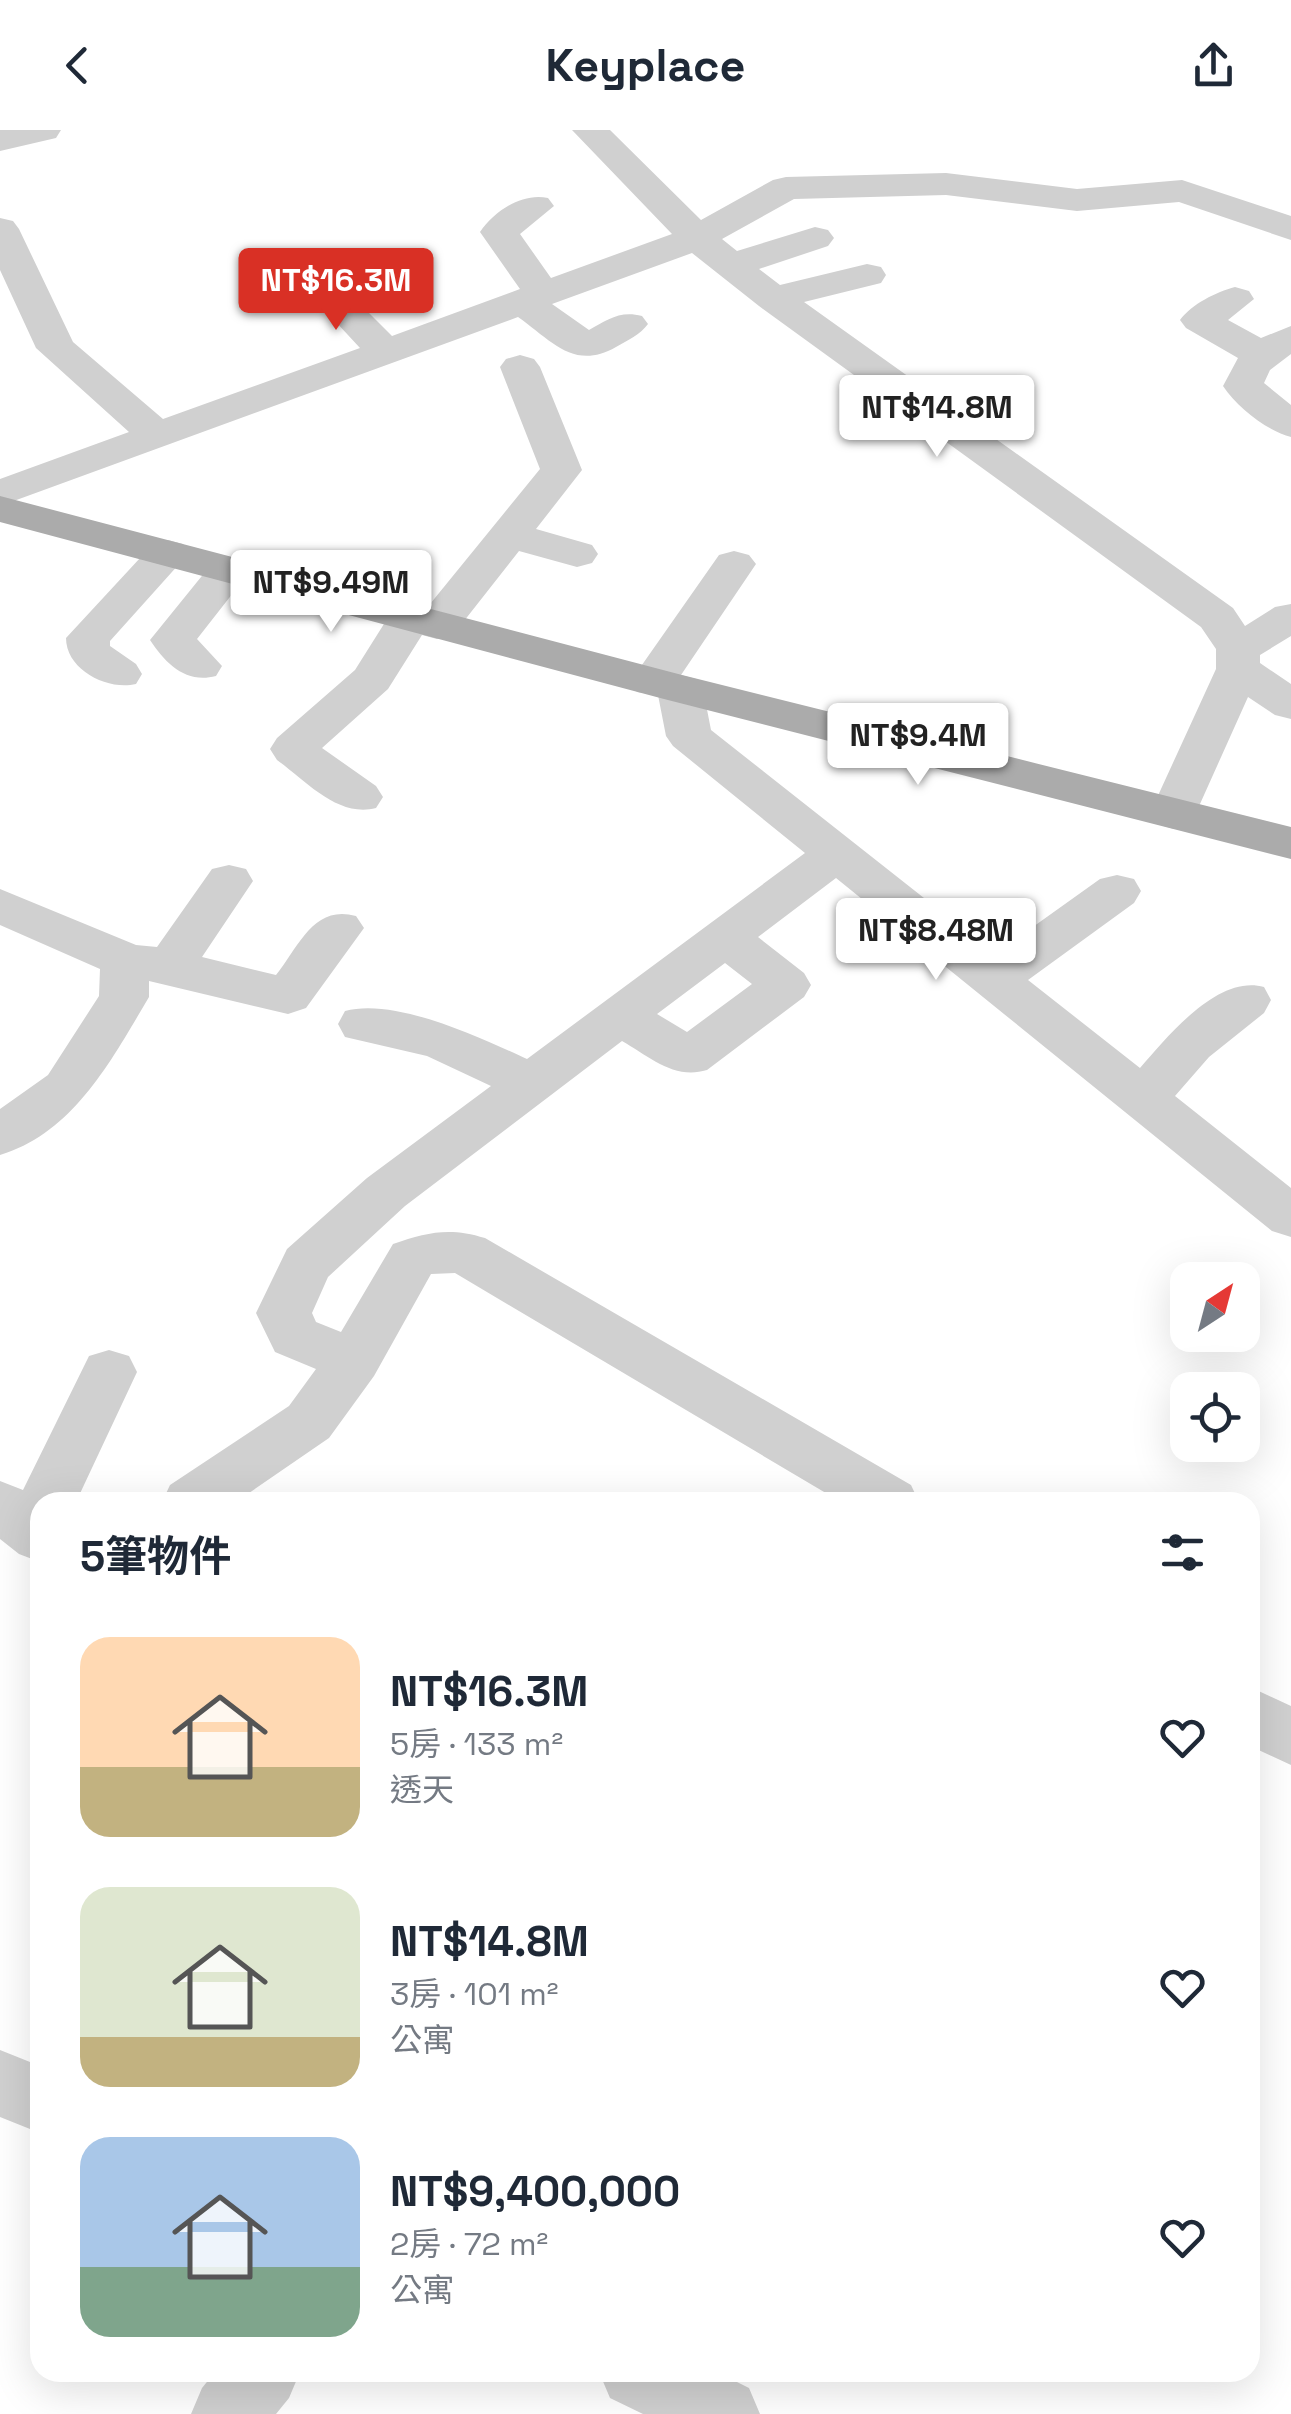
<!DOCTYPE html>
<html lang="zh-TW">
<meta charset="utf-8">
<style>
body{margin:0;font-family:"Space Grotesk","Noto Sans TC",sans-serif;background:#f6f6f7;color:#1f2937;height:100vh;display:flex;flex-direction:column;font-size:38px;white-space:nowrap}
*{box-sizing:border-box;margin:0}
p{font-size:32px;color:#747a83}
.icon{flex:none;width:55px;height:55px;fill:none;stroke:currentColor;stroke-width:2;stroke-linecap:round;stroke-linejoin:round}
.map{position:relative;flex:1;overflow:hidden}
.details{position:absolute;left:30px;top:1362px;width:1230px;height:890px;display:flex;flex-direction:column;background:#fff;border-radius:30px;box-shadow:0 10px 40px #0002}
.details>*{flex:none}
.needle{width:65px;rotate:36deg}
.buttons{position:absolute;left:1170px;top:1132px;display:grid;gap:20px}
.buttons a{display:grid;place-items:center;width:90px;height:90px;border-radius:20px;background:#fff;box-shadow:0 10px 40px #0002;font-size:50px}
.price{position:absolute;translate:-50% -85px;padding:0 22px;border-radius:10px;background:#fff;color:#222;font-size:32px;line-height:65px;filter:drop-shadow(0 2px 5px #0008)}
.price::after{content:'';position:absolute;left:50%;top:60px;width:30px;height:22px;margin-left:-15px;background:inherit;clip-path:polygon(0 0,100% 0,50% 100%)}
.price.on{background:#d93025;color:#fff}
ul{padding:0;list-style:none}
li{display:flex;align-items:center;gap:30px;height:250px;padding:0 50px}
li span{display:grid;place-items:center;flex:none;width:280px;height:200px;border-radius:30px;color:#555}
li>.icon{margin-inline-start:auto}
span .icon{width:120px;height:120px;fill:#fffc;stroke-width:1}
li b{font-size:42px}
h2{display:flex;justify-content:space-between;align-items:center;height:120px;padding:0 50px;font-size:42px}
header{display:flex;justify-content:space-between;align-items:center;height:130px;padding:0 50px;background:#fff;font-size:45px;font-weight:800}
.map>svg:first-child{display:block}
.lines{fill:none;stroke-linecap:round;stroke-linejoin:round}
.minor{fill:#d0d0d0;fill-rule:evenodd}
.major{fill:#ababab;fill-rule:evenodd}
</style>
<header><svg class="icon" aria-label="back" viewBox="0 0 24 24"><path d="M15 5l-7 7 7 7"/></svg>Keyplace<svg class="icon" aria-label="share" viewBox="0 0 24 24"><path d="M12 15V3M7 8l5-5 5 5M5 13v7h14v-7"/></svg></header>
<div class="map">
<svg width="1291" height="2284" viewBox="0 0 1291 2284">
<rect width="100%" height="100%" fill="#fff"/>
<g class="lines">
<path class="minor" d="M0,0H61L56,8L0,21Z
M572,0H610L701,90L773,50L786,47L946,43L1077,59L1182,50L1291,86V110L1179,72L1077,81L946,65L794,69L722,109L737,121L815,97L828,100L834,108L828,116L759,139L780,155L867,134L881,137L886,145L881,153L804,172L1233,478L1245,496L1275,477L1291,474V506L1260,525V533L1291,554V589L1275,585L1248,567L1191,694L1174,699L1157,694L1150,683L1216,539V519L1201,497L759,176L692,123L552,174L589,200C607,190 620,180 642,186L648,194C640,205 628,210 616,217C574,241 552,211 518,187L0,376V349L129,302L36,218L0,140V88L13,91L19,99L73,212L163,289L360,218L322,177L334,144L348,140L362,144L367,152L361,175L392,206L520,159L480,102C494,81 523,62 548,68L554,76L520,104L551,148L672,104Z
M1235,157L1249,161L1254,169L1228,190L1261,208L1291,196V224L1270,240L1264,253L1291,275V307C1267,301 1237,277 1223,256L1238,228L1186,198L1180,190C1192,174 1216,162 1235,157Z
M520,225L534,229L540,237L582,340L536,399L592,415L598,424L592,433L577,437L519,421L453,505L437,509L422,505L388,559L322,618L376,656L383,667L376,678C338,688 306,651 277,630L270,619L277,608L355,540L394,478L410,475L426,479L540,339L500,237L506,229Z
M168,410L183,414L189,423L110,511V516L136,534L142,544L136,554C108,561 66,540 66,508L153,414Z
M734,421L749,425L756,434L681,545L696,549L703,559L711,600L995,824L1100,749L1117,745L1134,749L1141,761L1134,773L1028,850L1140,938C1168,906 1218,844 1264,857L1271,870L1264,883L1209,927L1175,966L1291,1058V1107L1272,1101L836,748L758,807L804,843L811,855L804,867L707,940C674,950 650,927 622,911L405,1076L328,1147L312,1183L316,1192L341,1202L393,1114C427,1102 450,1097 485,1108L911,1355L919,1372H841L455,1143L431,1144L374,1246L329,1308L236,1372H162L170,1355L289,1276L316,1239L275,1222L256,1183L287,1119L367,1048L491,956L427,926L345,907L338,894L345,881C395,867 481,908 527,929L805,723L673,616L666,606L658,565L637,562L630,552L719,425ZM725,833L752,854L687,902L657,884Z
M229,427L244,431L251,440L197,509L222,536L216,546C186,554 166,534 150,510L214,431Z
M229,735L246,739L253,751L202,827L276,845C299,816 314,774 356,786L364,798L306,878L288,884L149,851V867C112,929 74,1003 0,1025V979L48,945L99,866L100,839L0,795V759L136,815L157,817L212,739Z
M109,1220L129,1226L137,1242L76,1372H40V1432L19,1424L0,1409V1351L23,1360L89,1226Z
M1250,1557L1291,1576V1635L1250,1616Z
M0,1920L40,1936V2003L0,1987Z
M215,2242H300L289,2268L276,2284H191L202,2258Z
M599,2242H717L749,2258L760,2284H643L610,2268Z"/>
<path class="major" d="M0,366L682,545L1291,697V729L664,569L0,392Z"/>
</g>
</svg>
<div class="buttons">
<a><svg class="needle" viewBox="-14 -14 28 28"><path d="M0-13l5 13h-10z" fill="#e53935"/><path d="M0 13l5-13h-10z" fill="#747a83"/></svg></a>
<a><svg class="icon" aria-label="locate" viewBox="0 0 24 24"><circle cx="12" cy="12" r="6"/><path d="M12 2v4M12 18v4M2 12h4M18 12h4"/></svg></a>
</div>
<b class="price on" style="left:336px;top:203px">NT$16.3M</b>
<b class="price" style="left:937px;top:330px">NT$14.8M</b>
<b class="price" style="left:331px;top:505px">NT$9.49M</b>
<b class="price" style="left:918px;top:658px">NT$9.4M</b>
<b class="price" style="left:936px;top:853px">NT$8.48M</b>
<section class="details">
<h2>5筆物件<svg class="icon" aria-label="filters" viewBox="0 0 24 24"><path d="M4 7h16M4 17h16"/><circle cx="9" cy="7" r="2"/><circle cx="15" cy="17" r="2"/></svg></h2>
<ul>
<li><span style="background:linear-gradient(#ffd9b3 65%,#c2b280 0)"><svg class="icon" aria-label="home" viewBox="0 0 24 24"><path d="M3 11l9-7 9 7M6 9v11h12V9"/></svg></span><div><b>NT$16.3M</b><p>5房 · 133 m²</p><p>透天</p></div><svg class="icon" aria-label="heart" viewBox="0 0 24 24"><path d="M12 20l-8-8c-3-5 5-10 8-4 3-6 11-1 8 4z"/></svg></li>
<li><span style="background:linear-gradient(#dfe7d0 75%,#c2b280 0)"><svg class="icon" aria-label="home" viewBox="0 0 24 24"><path d="M3 11l9-7 9 7M6 9v11h12V9"/></svg></span><div><b>NT$14.8M</b><p>3房 · 101 m²</p><p>公寓</p></div><svg class="icon" aria-label="heart" viewBox="0 0 24 24"><path d="M12 20l-8-8c-3-5 5-10 8-4 3-6 11-1 8 4z"/></svg></li>
<li><span style="background:linear-gradient(#a9c7e8 65%,#7fa58c 0)"><svg class="icon" aria-label="home" viewBox="0 0 24 24"><path d="M3 11l9-7 9 7M6 9v11h12V9"/></svg></span><div><b>NT$9,400,000</b><p>2房 · 72 m²</p><p>公寓</p></div><svg class="icon" aria-label="heart" viewBox="0 0 24 24"><path d="M12 20l-8-8c-3-5 5-10 8-4 3-6 11-1 8 4z"/></svg></li>
</ul>
</section>
</div>
